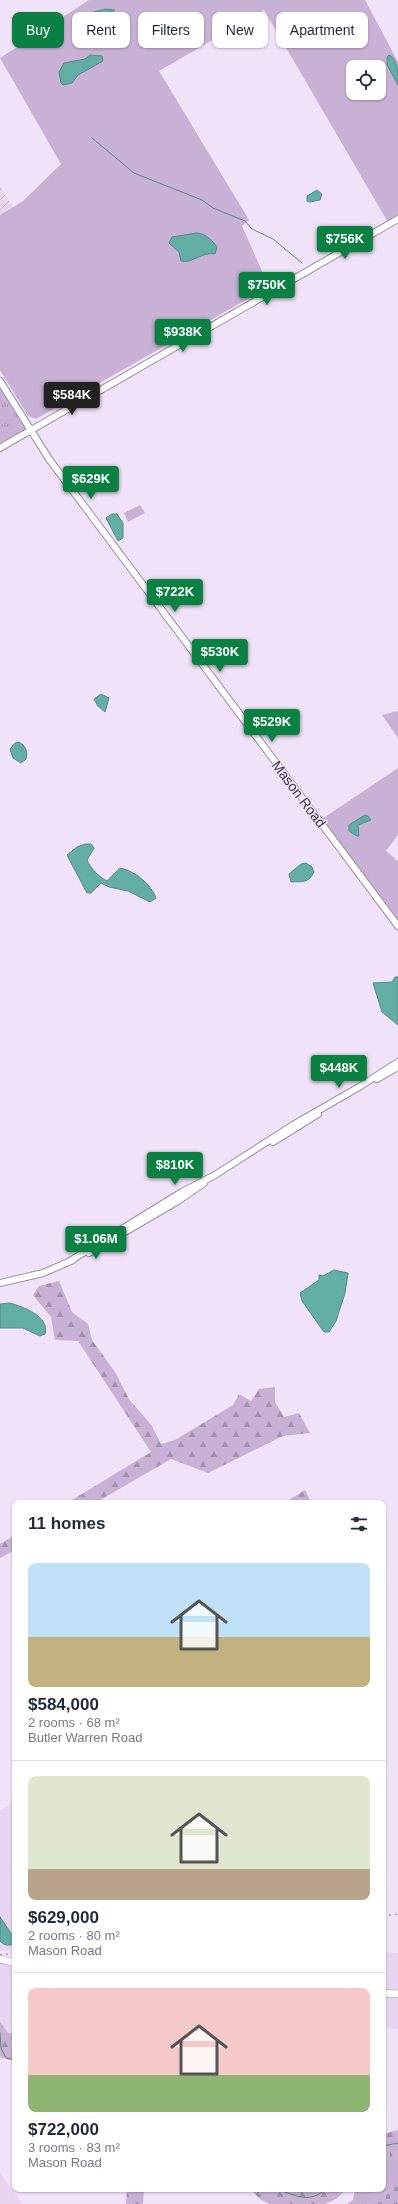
<!DOCTYPE html>
<meta charset="utf-8">
<style>
body{margin:0;font-family:Arial,sans-serif;background:#f2f2f3;color:#1f2937;height:100vh;display:flex;flex-direction:column;font-size:15px;white-space:nowrap}
*{box-sizing:border-box;margin:0}
p{font-size:13px;color:#747a83}
.icon{flex:none;width:22px;height:22px;fill:none;stroke:currentColor;stroke-width:2;stroke-linecap:round;stroke-linejoin:round}
.map{position:relative;flex:1;overflow:hidden}
.details{position:absolute;left:12px;top:1500px;width:374px;height:692px;display:flex;flex-direction:column;background:#fff;border-radius:8px;box-shadow:0 1px 3px #0004}
.details>*{flex:none}
.hud{position:absolute;left:12px;top:12px;width:374px;height:36px;display:flex;gap:8px}
.buttons{position:absolute;left:346px;top:60px;display:grid;gap:8px}
.buttons a{display:grid;place-items:center;width:40px;height:40px;border-radius:8px;background:#fff;box-shadow:0 1px 3px #0004;font-size:20px}
.price{position:absolute;translate:-50% -34px;padding:0 9px;border-radius:4px;background:#0b8043;color:#fff;font-size:13px;line-height:26px;filter:drop-shadow(0 1px 2px #0008)}
.price::after{content:'';position:absolute;left:50%;top:24px;width:12px;height:9px;margin-left:-6px;background:inherit;clip-path:polygon(0 0,100% 0,50% 100%)}
.price.current{background:#222;color:#fff}
ul{padding:0;list-style:none}
li{display:grid;align-content:center;gap:8px;height:212px;padding:0 16px}
li+li{border-top:1px solid #e0e1e3}
li span{display:grid;place-items:center;height:124px;border-radius:8px;color:#555}
li>.icon{margin-inline-start:auto}
span .icon{width:72px;height:72px;fill:#fffc;stroke-width:1}
li b{font-size:17px}
h2{display:flex;justify-content:space-between;align-items:center;height:48px;padding:0 16px;font-size:17px}
.tag{padding:0 14px;border-radius:8px;background:#fff;box-shadow:0 1px 3px #0004;font-size:14px;line-height:36px}
.tag.current{background:#0b8043;color:#fff}
.map>svg:first-child{display:block}
.built{fill:#e6d4f0}
.industrial{fill:url(#industrial-furrows)}
.grass{fill:#c8b1d5;fill-rule:evenodd}
.forest{fill:url(#forest-firs)}
.cemetery{fill:url(#cemetery-stones)}
.park{fill:url(#park-tufts)}
.water{fill:#62ada4;stroke:#588a87}
.lines{fill:none;stroke-linecap:round;stroke-linejoin:round}
.stream{stroke:#588a87;stroke-width:1}
.secondary-casing{stroke:#9d90a5;stroke-width:8}
.primary-casing{stroke:#9d90a5;stroke-width:8}
.secondary{stroke:#fff;stroke-width:6}
.primary{stroke:#fff;stroke-width:7}
.rail{stroke:#867d8b;stroke-width:1;stroke-dasharray:2 4;stroke-linecap:butt}
.labels{text-anchor:middle;stroke-width:3;stroke-linejoin:round;paint-order:stroke}
.street-label{font-size:14px;fill:#3f3942;stroke:#f0e2f8}
</style>
<div class="map">
<svg width="398" height="2204" viewBox="0 0 398 2204">
<defs>
<pattern id="industrial-furrows" width="10" height="10" patternUnits="userSpaceOnUse"><rect width="10" height="10" fill="#e6d4f0"/><path d="M-1 1l2-2M0 10L10 0M9 11l2-2" fill="none" stroke="#c6b7cf"/></pattern>
<pattern id="forest-firs" width="22" height="20" patternUnits="userSpaceOnUse"><rect width="22" height="20" fill="#c8b1d5"/><path d="M5 1l3.5 6h-7zM16 11l3.5 6h-7z" fill="#a491ae"/></pattern>
<pattern id="cemetery-stones" width="16" height="16" patternUnits="userSpaceOnUse"><rect width="16" height="16" fill="#c8b1d5"/><path d="M2 7V4a2 2 0 0 1 4 0v3zM10 15v-3a2 2 0 0 1 4 0v3z" fill="#a491ae"/></pattern>
<pattern id="park-tufts" width="24" height="20" patternUnits="userSpaceOnUse"><rect width="24" height="20" fill="#c8b1d5"/><path d="M3 7l-1-3M5 7V3M7 7l1-3M15 17l-1-3M17 17v-4M19 17l1-3" fill="none" stroke="#a491ae"/></pattern>
</defs>
<rect width="100%" height="100%" fill="#f0e2f8"/>
<path class="built" d="M15,1791V1950L0,1951V1810L10,1805Z
M383,1952L398,1953V2029L383,2028Z
M0,1959L15,1962V2033H8L0,2022Z
M0,2173L22,2204H0Z"/>
<path class="industrial" d="M0,186L13,207L0,215Z"/>
<path class="grass" d="M89,0H365L398,62V219L389,224L264,10L159,71L249,220L242,226L269,287L36,419L28,416L0,370V215L23,201L61,164L0,58ZM353,67H379V93H353Z
M140,505L145,513L128,522L124,513Z
M398,711V738L382,715Z
M398,768V835L386,851L398,861V926L319,821Z
M383,2149H389L390,2158L398,2153V2185L367,2204H347L353,2200L355,2189H383Z"/>
<path class="forest" d="M59,1281L72,1312L88,1324L92,1340L115,1372L129,1399L152,1426L161,1444L175,1440L233,1405L239,1394L251,1401L259,1389L275,1387V1402L284,1417L299,1413L310,1433L283,1436L208,1473L171,1459L95,1503H67L151,1452L78,1341L55,1340L51,1317L33,1295L39,1286Z
M305,1490L310,1500L308,1503H284Z
M15,1535V1550L0,1558V1544Z
M0,2022L8,2033H15V2061L0,2057Z
M398,2130V2153L390,2158L389,2149H383V2134Z
M127,2189H144L143,2204H126Z
M250,2189H347L336,2199L325,2204H271L261,2200Z"/>
<path class="cemetery" d="M398,2185V2204H367Z"/>
<path class="park" d="M0,387L26,429L0,444Z"/>
<path class="water" d="M106,9L115,10L112,13C103,12 97,20 88,20L94,12Z
M90,55L102,56L103,61L78,75L72,83L63,85L61,83L59,72L64,63L85,59Z
M389,55C398,58 398,74 398,85L387,65V57Z
M317,190L322,194L320,200L310,202L307,201V196Z
M196,233C205,233 212,240 217,247L215,254C202,251 193,264 181,261L179,252L169,243L172,237Z
M112,514H117L123,523V538L118,541L106,518Z
M101,694L109,698L105,712L98,706L94,699Z
M19,742C26,746 28,752 26,759L21,763L13,758L10,749L15,743Z
M365,815L368,816L371,820L358,825L359,836H357L349,831V825Z
M85,844H91L94,848L87,860C90,868 99,877 107,881L120,868C135,871 151,884 156,898L150,902L128,891L109,887L101,883L91,893H87L67,855L77,847Z
M306,863L312,867L314,872C308,884 302,881 291,882L289,874L301,864Z
M395,977H398V1025L382,1012L373,983L392,982Z
M334,1270L348,1273L345,1293L336,1321L329,1332H324L302,1301L300,1293L319,1280V1275L323,1276Z
M10,1303C23,1307 50,1316 45,1334L40,1336L23,1328H0V1304Z
M0,1917L15,1939V1943C10,1946 4,1946 0,1941Z"/>
<g class="lines">
<path class="stream" d="M92,138L134,173L202,200L213,208L245,221L252,229L273,239L302,263
M0,2033L1,2048L6,2058L15,2060
M383,2146L398,2143
M277,2189C297,2196 309,2204 326,2189"/>
<g class="secondary-casing">
<path id="secondary" d="M0,381L49,459L398,926
M0,448L398,219
M377,1079L398,1067
M273,1142L318,1114
M89,1253L178,1201L204,1183
M70,1261L182,1192L215,1175L293,1125L359,1087L398,1062
M0,1283L43,1273L73,1260"/>
</g>
<g class="primary-casing">
<path id="primary" d="M0,1959L15,1963
M383,1993L398,1994"/>
</g>
<use href="#secondary" class="secondary"/>
<use href="#primary" class="primary"/>
<path class="rail" d="M383,1916L398,1914
M0,1955L15,1953"/>
</g>
<g class="labels">
<g class="street-label">
<text transform="translate(299 794) rotate(53)" y="5">Mason Road</text>
</g>
</g>
</svg>
<div class="buttons">
<a><svg class="icon" aria-label="locate" viewBox="0 0 24 24"><circle cx="12" cy="12" r="6"/><path d="M12 2v4M12 18v4M2 12h4M18 12h4"/></svg></a>
</div>
<b class="price" style="left:345px;top:260px">$756K</b>
<b class="price" style="left:267px;top:306px">$750K</b>
<b class="price" style="left:183px;top:353px">$938K</b>
<b class="price current" style="left:72px;top:416px">$584K</b>
<b class="price" style="left:91px;top:500px">$629K</b>
<b class="price" style="left:175px;top:613px">$722K</b>
<b class="price" style="left:220px;top:673px">$530K</b>
<b class="price" style="left:272px;top:743px">$529K</b>
<b class="price" style="left:339px;top:1089px">$448K</b>
<b class="price" style="left:175px;top:1186px">$810K</b>
<b class="price" style="left:96px;top:1260px">$1.06M</b>
<div class="hud">
<a class="tag current">Buy</a>
<a class="tag">Rent</a>
<a class="tag">Filters</a>
<a class="tag">New</a>
<a class="tag">Apartment</a>
</div>
<section class="details">
<h2>11 homes<svg class="icon" aria-label="filters" viewBox="0 0 24 24"><path d="M4 7h16M4 17h16"/><circle cx="9" cy="7" r="2"/><circle cx="15" cy="17" r="2"/></svg></h2>
<ul>
<li><span style="background:linear-gradient(#bfe0f5 60%,#c2b280 0)"><svg class="icon" aria-label="home" viewBox="0 0 24 24"><path d="M3 11l9-7 9 7M6 9v11h12V9"/></svg></span><div><b>$584,000</b><p>2 rooms · 68 m²</p><p>Butler Warren Road</p></div></li>
<li><span style="background:linear-gradient(#dfe7d0 75%,#b9a48a 0)"><svg class="icon" aria-label="home" viewBox="0 0 24 24"><path d="M3 11l9-7 9 7M6 9v11h12V9"/></svg></span><div><b>$629,000</b><p>2 rooms · 80 m²</p><p>Mason Road</p></div></li>
<li><span style="background:linear-gradient(#f6c9c9 70%,#8fb573 0)"><svg class="icon" aria-label="home" viewBox="0 0 24 24"><path d="M3 11l9-7 9 7M6 9v11h12V9"/></svg></span><div><b>$722,000</b><p>3 rooms · 83 m²</p><p>Mason Road</p></div></li>
</ul>
</section>
</div>
